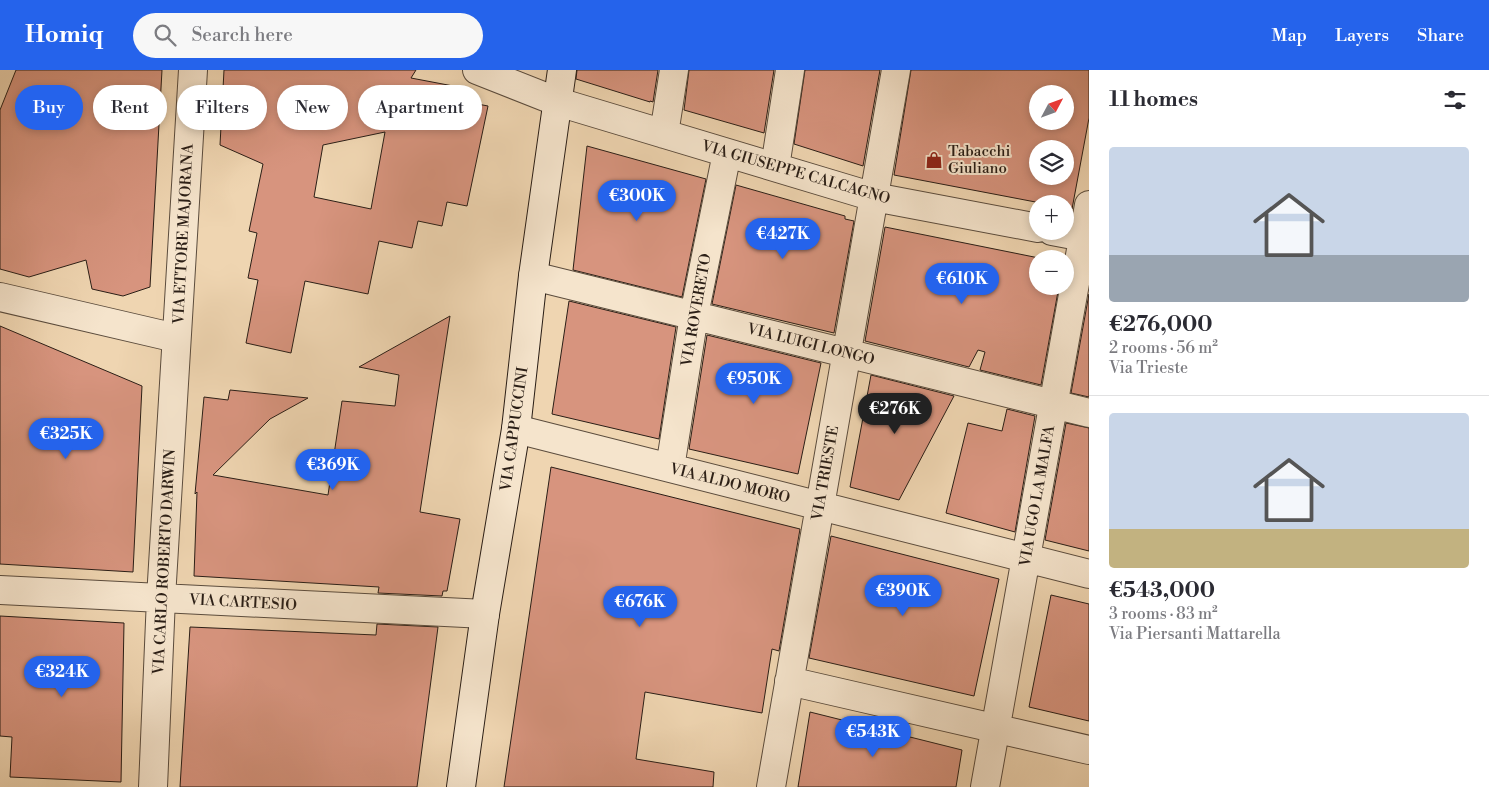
<!DOCTYPE html>
<meta charset="utf-8">
<style>
body{margin:0;font-family:"Libre Bodoni",serif;background:#f7f7f7;color:#2b2b33;height:100vh;display:flex;flex-direction:column;font-size:19px;white-space:nowrap}
*{box-sizing:border-box;margin:0}
p{font-size:16px;color:#7c7c81}
.icon{flex:none;width:28px;height:28px;fill:none;stroke:currentColor;stroke-width:2;stroke-linecap:round;stroke-linejoin:round}
.map{position:relative;flex:1;overflow:hidden}
.side{display:flex;flex-direction:column;background:#fff;width:400px}
.side>*{flex:none}
.banner{position:absolute;left:15px;top:15px;width:475px;height:45px;display:flex;gap:10px}
.needle{width:32px;rotate:49deg}
.tools{position:absolute;left:1029px;top:15px;display:grid;gap:10px}
.tools a{display:grid;place-items:center;width:45px;height:45px;border-radius:50%;background:#fff;box-shadow:0 2px 8px #0003;font-size:25px}
.price{position:absolute;translate:-50% -42px;padding:0 11px;border-radius:18px;background:#2563eb;color:#fff;font-size:16px;line-height:32px;filter:drop-shadow(0 1px 2px #0008)}
.price::after{content:'';position:absolute;left:50%;top:30px;width:15px;height:11px;margin-left:-8px;background:inherit;clip-path:polygon(0 0,100% 0,50% 100%)}
.price.on{background:#222;color:#fff}
ul{padding:0;list-style:none}
li{display:grid;align-content:center;gap:10px;height:265px;padding:0 20px}
li+li{border-top:1px solid #e1e1e2}
li span{display:grid;place-items:center;height:155px;border-radius:5px;color:#555}
li>.icon{margin-inline-start:auto}
span .icon{width:90px;height:90px;fill:#fffc;stroke-width:1}
li b{font-size:21px}
h2{display:flex;justify-content:space-between;align-items:center;height:60px;padding:0 20px;font-size:21px}
.chip{padding:0 18px;border-radius:22px;background:#fff;box-shadow:0 2px 8px #0003;font-size:18px;line-height:45px}
.chip.on{background:#2563eb;color:#fff}
header{display:flex;align-items:center;gap:30px;box-sizing:border-box;height:70px;padding:0 25px;background:#2563eb;color:#fff}
header strong{font-size:24px}
nav{display:flex;gap:28px;margin-inline-start:auto;font-size:18px}
.search{width:350px;height:45px;background:#f7f7f7;display:flex;align-items:center;gap:12px;box-sizing:border-box;padding:0 18px;border-radius:28px;color:#7c7c81;font-size:19px}
main{display:flex;flex:1;min-height:0}
.map>svg:first-child{display:block}
.building{fill:#d7947e;stroke:#2a1e16;fill-rule:evenodd}
.lines{fill:none;stroke-linecap:round;stroke-linejoin:round}
.street-casing{stroke:#5b4c3d;stroke-width:30}
.secondary-casing{stroke:#2a1e16;stroke-width:30}
.street{stroke:#f5e4cc;stroke-width:28}
.secondary{stroke:#f5e4cc;stroke-width:28}
.labels{text-anchor:middle;stroke-width:4;stroke-linejoin:round;paint-order:stroke}
.poi-label{font-size:15px;fill:#2a1e16;stroke:#f5e4cc;text-anchor:start}
.street-label{font-size:15px;fill:#2a1e16;stroke:#f5e4cc}
</style>
<header>
<strong>Homiq</strong>
<div class="search"><svg class="icon" aria-label="search" viewBox="0 0 24 24"><circle cx="10" cy="10" r="6"/><path d="M15 15l6 6"/></svg>Search here</div>
<nav><a>Map</a><a>Layers</a><a>Share</a></nav>
</header>
<main>
<div class="map">
<svg width="1089" height="717" viewBox="0 0 1089 717">
<rect width="100%" height="100%" fill="#efd5b1"/>
<filter id="stains"><feTurbulence type="fractalNoise" baseFrequency=".004" numOctaves="4"/><feColorMatrix values="0 0 0 0 .2 0 0 0 0 .09 0 0 0 0 .02 0 0 0 .5 -.17"/></filter>
<radialGradient id="worn" r=".72"><stop offset=".6" stop-color="#630" stop-opacity="0"/><stop offset="1" stop-color="#630" stop-opacity=".3"/></radialGradient>
<path class="building" d="M16,0H162L150,217L123,226L92,219L86,190L29,207L0,199V40Z
M224,0H416L411,8L469,19L467,32L488,36L467,136L447,132L442,156L418,151L412,178L379,171L368,224L305,211L291,283L246,273L258,210L248,208L257,163L249,161L263,94L220,75ZM385,62L371,139L314,127L323,75Z
M577,0H658L653,32L650,31V32L576,9Z
M689,0H774L764,63L684,40Z
M805,0H880L863,96L794,74Z
M911,0H1089V48L1072,139L1065,137V134H1046L894,105ZM1038,24H1065V51H1038ZM1038,79H1065V106H1038Z
M587,76L706,109L682,227L573,200Z
M736,115L845,146V149L854,151L834,263L712,234Z
M885,157L1044,189H1038V216H1059L1041,315L980,300L985,282L978,280L969,297L865,271Z
M1089,224V327L1071,323Z
M569,231L676,257L659,369L552,344Z
M450,246L420,442L460,449L447,521H443L442,526L378,523L379,517L194,506L197,422L195,424L204,327L228,330L230,320L308,328L270,349L213,405L328,425L342,331L395,336L399,305L359,297Z
M0,256L142,316L133,502L0,494Z
M707,265L821,293L798,404L689,379Z
M871,305L954,326L899,430L850,417Z
M1007,339L1035,346L1015,462L946,443L968,353L1002,361Z
M1066,353L1089,358V481L1045,470Z
M551,397L800,459L779,581L772,579L762,643L645,622L636,689L714,702L713,717H504Z
M831,466L999,509L974,626L809,588Z
M1051,525L1089,534V651L1029,637Z
M0,546L124,553L121,712L10,707L12,667L0,666Z
M377,554L438,557L417,717H180L190,557L376,565Z
M810,642L962,680L956,717H798Z"/>
<g class="lines">
<g class="street-casing">
<path id="street" d="M477,0L558,32L874,127L1038,158
M664,64L674,0
M775,97L790,0
M1052,161L1089,168
M533,206L1089,343
M0,227L176,268
M516,359L1089,504
M670,398L694,245L727,83
M0,520L485,544
M789,611L1089,680
M153,717L161,528L193,0
M771,717L896,0
M985,717L1089,135"/>
</g>
<g class="secondary-casing">
<path id="secondary" d="M461,717L485,544L516,359L533,206L562,0"/>
</g>
<use href="#street" class="street"/>
<use href="#secondary" class="secondary"/>
</g>
<defs>
<g id="shop-bare" transform="scale(1.35)"><path d="M-5-2.5h2.3a2.7 3.5 0 0 1 5.4 0H5L5.5 6h-11ZM-1.5-2.5h3a1.5 2.3 0 0 0-3 0Z" fill="#8f2418" stroke="#f5e4cc" stroke-width="2.5" paint-order="stroke"/></g>
</defs>
<g fill-rule="evenodd">
<use href="#shop-bare" x="934" y="90"/>
</g>
<g class="labels">
<g class="poi-label">
<text x="948" y="86">Tabacchi<tspan x="948" dy="17">Giuliano</tspan></text>
</g>
<g class="street-label">
<text transform="translate(796 102) rotate(16)" y="5">VIA GIUSEPPE CALCAGNO</text>
<text transform="translate(183 164) rotate(-87)" y="5">VIA ETTORE MAJORANA</text>
<text transform="translate(696 240) rotate(-80)" y="5">VIA ROVERETO</text>
<text transform="translate(811 274) rotate(14)" y="5">VIA LUIGI LONGO</text>
<text transform="translate(514 359) rotate(-82)" y="5">VIA CAPPUCCINI</text>
<text transform="translate(825 403) rotate(-80)" y="5">VIA TRIESTE</text>
<text transform="translate(730 413) rotate(14)" y="5">VIA ALDO MORO</text>
<text transform="translate(1037 426) rotate(-80)" y="5">VIA UGO LA MALFA</text>
<text transform="translate(164 492) rotate(-87)" y="5">VIA CARLO ROBERTO DARWIN</text>
<text transform="translate(243 532) rotate(3)" y="5">VIA CARTESIO</text>
</g>
</g>
<rect width="100%" height="100%" filter="url(#stains)"/>
<rect width="100%" height="100%" fill="url(#worn)"/>
</svg>
<div class="tools">
<a><svg class="needle" viewBox="-14 -14 28 28"><path d="M0-13l5 13h-10z" fill="#e53935"/><path d="M0 13l5-13h-10z" fill="#7c7c81"/></svg></a>
<a><svg class="icon" aria-label="layers" viewBox="0 0 24 24"><path d="M12 4l9 5-9 5-9-5zM3 14l9 5 9-5"/></svg></a>
<a>+</a>
<a>−</a>
</div>
<b class="price" style="left:637px;top:152px">€300K</b>
<b class="price" style="left:783px;top:190px">€427K</b>
<b class="price" style="left:962px;top:235px">€610K</b>
<b class="price" style="left:754px;top:335px">€950K</b>
<b class="price on" style="left:895px;top:365px">€276K</b>
<b class="price" style="left:66px;top:390px">€325K</b>
<b class="price" style="left:333px;top:421px">€369K</b>
<b class="price" style="left:903px;top:547px">€390K</b>
<b class="price" style="left:640px;top:558px">€676K</b>
<b class="price" style="left:62px;top:628px">€324K</b>
<b class="price" style="left:873px;top:688px">€543K</b>
<div class="banner">
<a class="chip on">Buy</a>
<a class="chip">Rent</a>
<a class="chip">Filters</a>
<a class="chip">New</a>
<a class="chip">Apartment</a>
</div>
</div>
<section class="side">
<h2>11 homes<svg class="icon" aria-label="filters" viewBox="0 0 24 24"><path d="M4 7h16M4 17h16"/><circle cx="9" cy="7" r="2"/><circle cx="15" cy="17" r="2"/></svg></h2>
<ul>
<li><span style="background:linear-gradient(#c9d6e8 70%,#9aa5b1 0)"><svg class="icon" aria-label="home" viewBox="0 0 24 24"><path d="M3 11l9-7 9 7M6 9v11h12V9"/></svg></span><div><b>€276,000</b><p>2 rooms · 56 m²</p><p>Via Trieste</p></div></li>
<li><span style="background:linear-gradient(#c9d6e8 75%,#c2b280 0)"><svg class="icon" aria-label="home" viewBox="0 0 24 24"><path d="M3 11l9-7 9 7M6 9v11h12V9"/></svg></span><div><b>€543,000</b><p>3 rooms · 83 m²</p><p>Via Piersanti Mattarella</p></div></li>
</ul>
</section>
</main>
